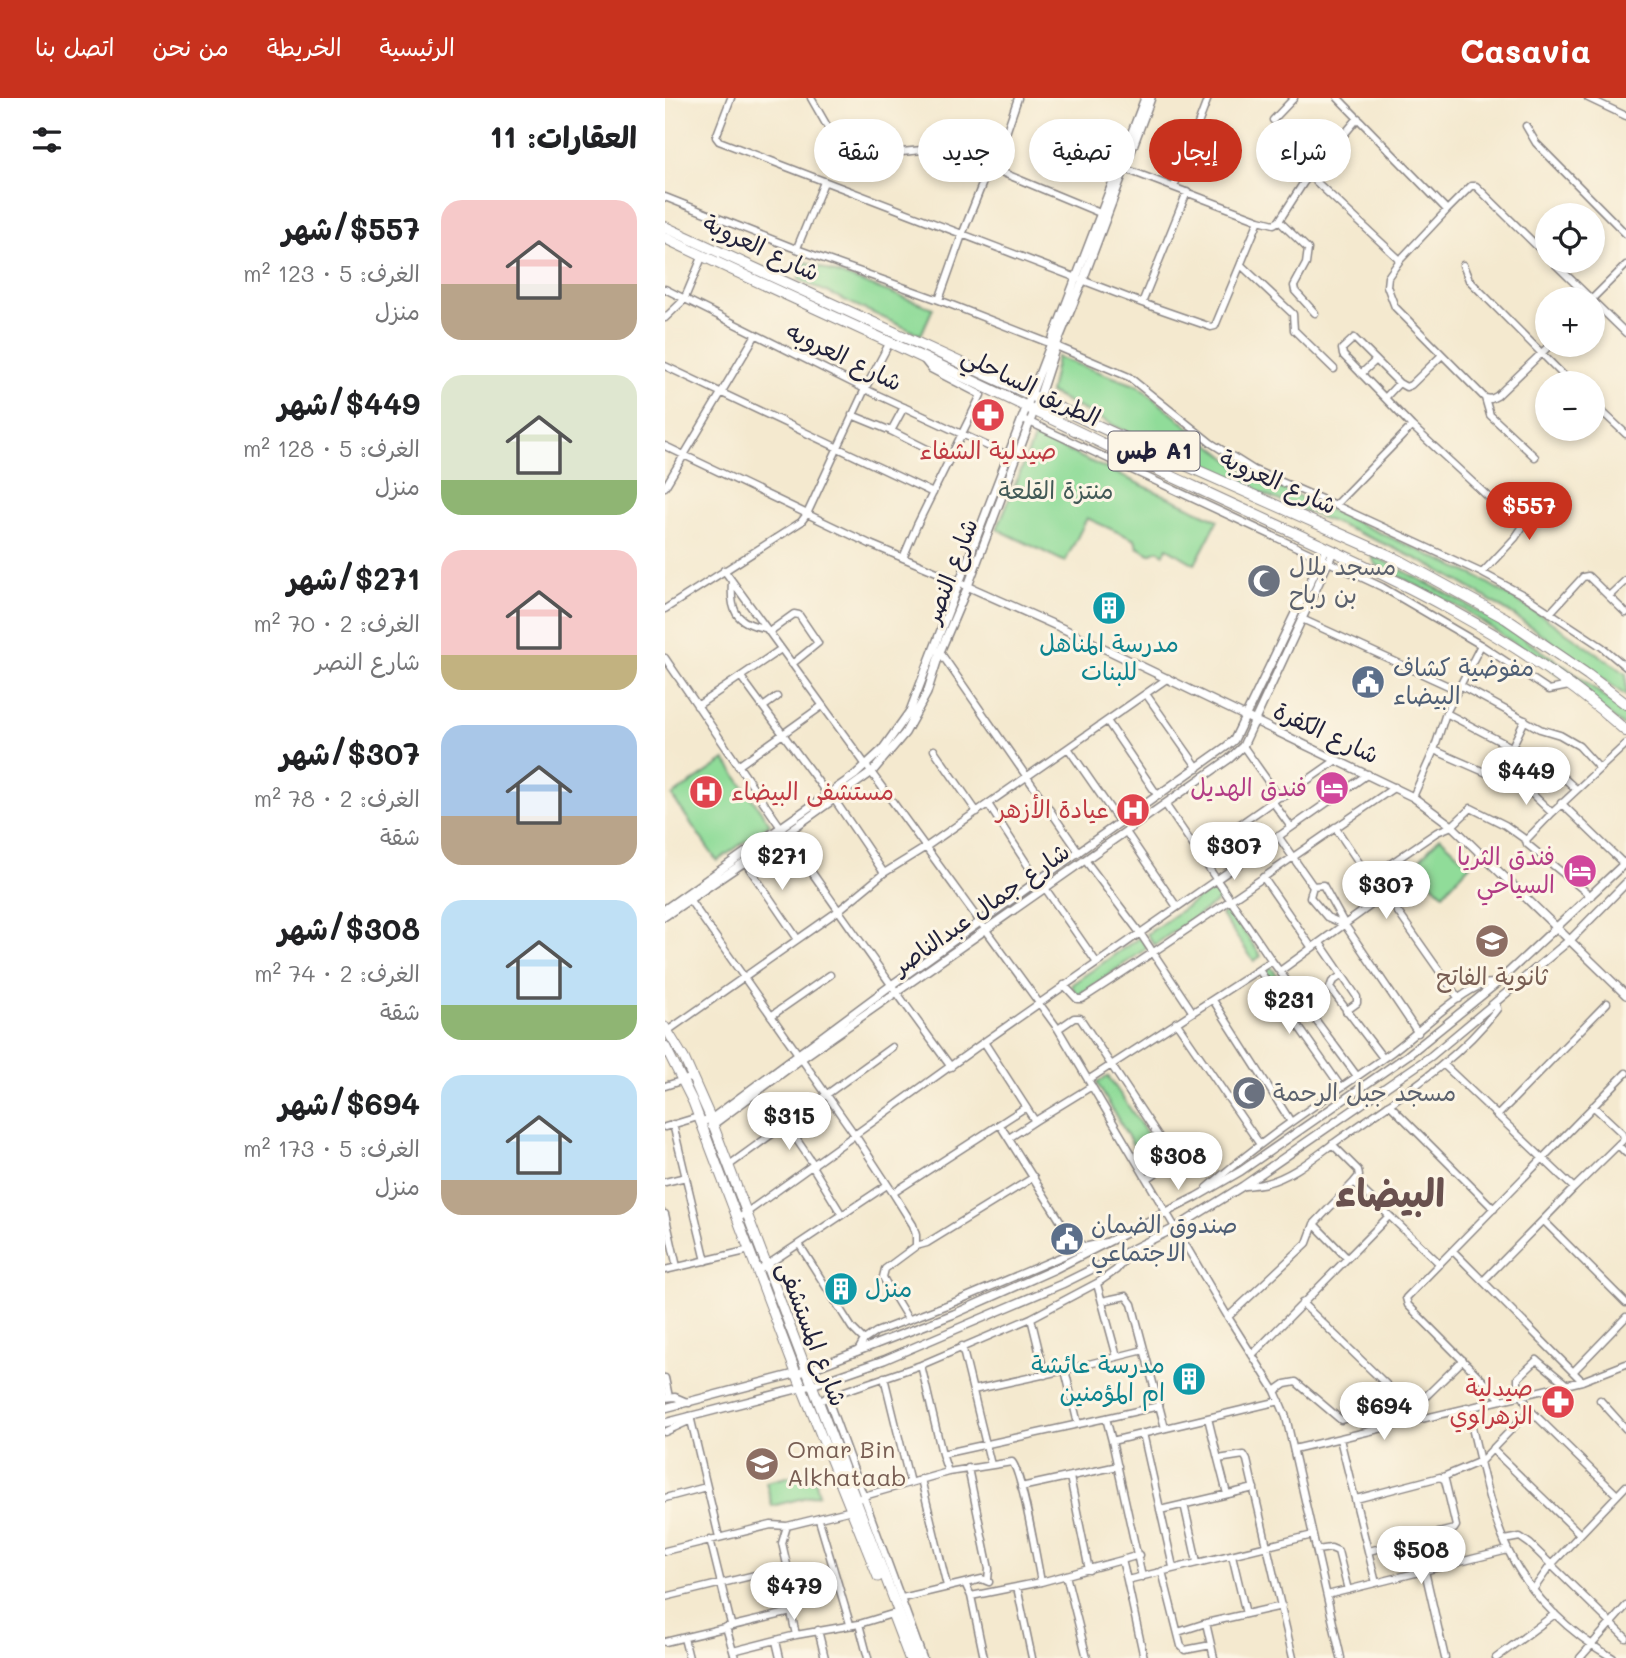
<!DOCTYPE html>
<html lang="ar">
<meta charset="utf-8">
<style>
body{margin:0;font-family:Mali,"Playpen Sans Arabic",sans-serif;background:#f2f2f2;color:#202124;direction:rtl;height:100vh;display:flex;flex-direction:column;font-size:26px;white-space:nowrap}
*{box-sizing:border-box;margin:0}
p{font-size:23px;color:#757577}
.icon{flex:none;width:38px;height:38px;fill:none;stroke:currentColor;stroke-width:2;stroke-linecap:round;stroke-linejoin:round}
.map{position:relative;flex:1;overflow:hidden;direction:ltr}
.panel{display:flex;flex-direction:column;background:#fff;width:665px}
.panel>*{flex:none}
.top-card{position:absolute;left:21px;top:21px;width:665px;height:63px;direction:rtl;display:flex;gap:14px}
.tools{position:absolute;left:870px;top:105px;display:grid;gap:14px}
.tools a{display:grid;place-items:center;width:70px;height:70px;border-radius:50%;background:#fff;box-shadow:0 4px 10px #0003;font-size:35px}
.price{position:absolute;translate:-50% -60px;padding:0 16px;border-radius:24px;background:#fff;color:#222;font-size:23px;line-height:46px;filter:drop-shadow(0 2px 4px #0008)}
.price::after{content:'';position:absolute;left:50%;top:42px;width:21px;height:16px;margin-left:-10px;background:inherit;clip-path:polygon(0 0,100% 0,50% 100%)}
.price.current{background:#c8321e;color:#fff}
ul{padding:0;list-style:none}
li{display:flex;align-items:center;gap:21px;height:175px;padding:0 28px}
li span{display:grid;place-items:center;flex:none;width:196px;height:140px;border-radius:21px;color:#555}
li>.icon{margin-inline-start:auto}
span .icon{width:84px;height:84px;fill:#fffc;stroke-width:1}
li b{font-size:30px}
h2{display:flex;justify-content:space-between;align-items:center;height:84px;padding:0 28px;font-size:30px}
.tag{padding:0 24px;border-radius:32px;background:#fff;box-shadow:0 4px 10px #0003;font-size:24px;line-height:63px}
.tag.current{background:#c8321e;color:#fff}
header{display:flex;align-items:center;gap:42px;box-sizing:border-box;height:98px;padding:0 35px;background:#c8321e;color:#fff}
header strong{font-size:33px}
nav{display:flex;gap:38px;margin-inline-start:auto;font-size:24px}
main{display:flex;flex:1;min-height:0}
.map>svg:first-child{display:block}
.green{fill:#90dc99;stroke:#597f6a;stroke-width:2}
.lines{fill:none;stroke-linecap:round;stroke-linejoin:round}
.minor-casing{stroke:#8b8685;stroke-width:9}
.tertiary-casing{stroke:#8b8685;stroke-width:10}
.primary-casing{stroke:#8b8685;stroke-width:11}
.trunk-casing{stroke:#8b8685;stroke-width:12}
.minor{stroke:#fff;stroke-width:6}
.tertiary{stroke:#fff;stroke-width:7}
.primary{stroke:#fff;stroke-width:9}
.trunk{stroke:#fff;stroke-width:10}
.labels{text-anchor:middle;stroke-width:6;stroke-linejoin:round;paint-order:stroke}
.shield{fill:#fcf5e5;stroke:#63616e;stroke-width:2}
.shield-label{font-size:23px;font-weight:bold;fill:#22223b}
.street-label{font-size:24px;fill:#22223b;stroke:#fcf5e5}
.health-label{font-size:24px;fill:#be3a42;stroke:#fcf5e5;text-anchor:end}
.park-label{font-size:24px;fill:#435a57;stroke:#fcf5e5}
.worship-label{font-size:24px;fill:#5b616d;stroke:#fcf5e5;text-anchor:start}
.culture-label{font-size:24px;fill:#0d838f;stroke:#fcf5e5}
.service-label{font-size:24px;fill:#4e5e75;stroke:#fcf5e5;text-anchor:start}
.hotel-label{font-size:24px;fill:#b23c85;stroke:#fcf5e5;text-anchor:end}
.education-label{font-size:24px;fill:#785e54;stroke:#fcf5e5}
.town-label{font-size:38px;font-weight:bold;fill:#69514f;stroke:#fcf5e5}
</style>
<header>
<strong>Casavia</strong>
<nav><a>الرئيسية</a><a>الخريطة</a><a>من نحن</a><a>اتصل بنا</a></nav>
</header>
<main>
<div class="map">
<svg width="961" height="1560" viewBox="0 0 961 1560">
<rect width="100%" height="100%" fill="#fcf5e5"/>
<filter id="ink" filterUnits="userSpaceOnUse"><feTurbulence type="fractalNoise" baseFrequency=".0143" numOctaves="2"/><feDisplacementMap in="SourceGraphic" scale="14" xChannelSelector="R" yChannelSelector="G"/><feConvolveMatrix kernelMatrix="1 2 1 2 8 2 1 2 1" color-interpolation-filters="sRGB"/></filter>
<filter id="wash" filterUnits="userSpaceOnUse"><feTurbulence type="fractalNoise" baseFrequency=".00686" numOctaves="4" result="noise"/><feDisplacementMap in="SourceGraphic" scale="28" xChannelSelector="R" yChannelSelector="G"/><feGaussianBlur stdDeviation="1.57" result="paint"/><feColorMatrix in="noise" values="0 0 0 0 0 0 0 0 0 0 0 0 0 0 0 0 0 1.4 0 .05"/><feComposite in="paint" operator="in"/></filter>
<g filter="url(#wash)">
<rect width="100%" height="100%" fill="#f4e9cf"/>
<path class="green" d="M141,164L268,210L256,237L133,181Z
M392,259L473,288L578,373L811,478L877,518L952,569L961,576V598C901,553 839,507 771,471C707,437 638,414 572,385C508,357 446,327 385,295Z
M370,338L553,422L530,466L502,450L499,456L493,452L485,456L472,449L470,442L422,420L400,464L332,431Z
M707,457C797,502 885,550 961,617V630L886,571L800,512L710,466Z
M60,662L105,726L52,763L7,698Z
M775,739L805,767L778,796L749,768Z
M551,788L559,799L489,847L482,836Z
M563,811L596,858L589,863L556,817Z
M475,839L482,850L413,898L406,887Z
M604,866L637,913L630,918L597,871Z
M443,978L499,1061L482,1071L432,985Z
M148,1373L154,1396L107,1408L101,1384Z"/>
</g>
<g filter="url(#ink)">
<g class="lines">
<g class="minor-casing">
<path id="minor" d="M66,0L51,39L54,43L477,205L546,229L550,228L594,122L458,70
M146,0L177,54L186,59L338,44
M673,0L782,112L806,88H811L882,158
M923,0L961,18
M608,22L629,0
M861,28L871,45L961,136
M324,69L435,115
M644,77L735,162L782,112
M509,89L543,0
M0,99L126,149L274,202L384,245L464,279L546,345L589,372L670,407L817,475L860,498L937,549L961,569
M594,122L609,126L614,123L639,84L693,20
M614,123L643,151L641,166L629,188L630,193L650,215
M132,150L159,84
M735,162L723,179L722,188L730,209L820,300L826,301L832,298L885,247
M887,163L926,201
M576,167L628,216L629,232L669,271
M798,167L804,182L906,285
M0,191L200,291L344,358
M927,201L961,167
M274,202L297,137L324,69L338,44L353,0
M928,203L961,235
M477,205L522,94
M0,220L19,202L38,157
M0,268L268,395
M696,276L711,262
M734,285L689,240L677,251L678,257L747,328L832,407
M720,300L734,285L741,289L746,287L777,257
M820,300L825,317L870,359
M928,305L961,336
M187,317L226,333L284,362
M358,321L717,489L816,547L884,592L904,588
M226,333L239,309
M0,348L205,446L293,483
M0,389L90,238
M670,407L747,328
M238,460L252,427L316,297L266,271L258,261
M59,472L393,931L563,1219L610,1293L621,1319L676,1560
M817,475L850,440L883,391
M67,483C65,512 70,525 100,530
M944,498L961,482
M0,511L136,424L142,416L200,291L225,244
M885,515L918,479L923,478L961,515
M637,521L792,592
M104,534L129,516L134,517L153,545L127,566
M275,554L414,754
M0,560C94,698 187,835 286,969
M76,579L98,609
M795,587L875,631L895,637L914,648L934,670
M481,596L533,670
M112,599L98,609L163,697
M32,608L116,551
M781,615L848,650L878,661L911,691
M442,623L493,698
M578,648L614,699
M403,650L455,725
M269,652L312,714
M769,652L865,694L887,715L961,646
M73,668L157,608
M832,680L860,622
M748,699L769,652L781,615L816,547
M169,701L219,775
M607,703L626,729
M896,705L959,766
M323,706L373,783
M500,706L607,863L692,978
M575,726L593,752
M670,729L703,778L709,780L794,901
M461,734L512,809
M613,738L648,788
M861,742L887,715
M534,755L614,699L620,698L670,663
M420,762L475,835L527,913
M80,764L132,840
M598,779L647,850
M709,780L715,773L772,734L787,728L806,710L840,727L861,742L862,746L926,798
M648,788L658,787L680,827L753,935
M648,788L645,799L662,819L680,827
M380,790L432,865
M24,801L190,1037L228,1095L248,1127L251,1137V1148
M655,845L692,899V905L681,913
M594,872L676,989
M615,873L720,797
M677,877L667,884L665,890L718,960
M399,887L412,901H417C523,833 626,760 730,689
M548,902L626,1024
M106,918L165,877
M511,924L594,1045
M393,931L409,920H415L506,1057V1064L482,1081
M1,934L173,813L219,775L261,749L503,580
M319,944L370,1023L344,1040
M778,966L909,1090L878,1122L961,1205
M423,982L607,863
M0,988L28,979
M724,1006L829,1111
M832,1018L942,905
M370,1023L427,988
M8,1026L41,1163
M121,1026L149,1067
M335,1027L401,1132L419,1149
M0,1029L33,1019
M667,1046L693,1072L694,1078L689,1084L775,1166
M953,1047L961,1055
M63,1068L227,949
M147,1068L177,1117
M0,1084L21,1079
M580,1088C587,1087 595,1087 601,1085C630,1078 655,1054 679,1038C732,1000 792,964 832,911L831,905
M542,1090C599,1039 664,999 727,954C753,935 784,903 812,889C818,885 825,885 832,885
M909,1090L959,1041L958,1036L928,1008
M228,1095L361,1009
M0,1116L12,1169
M74,1120L319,944L703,676
M649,1126L682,1160
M134,1146L187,1230L199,1242
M788,1153L917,1283
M0,1172L85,1152
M93,1173L222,1087
M818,1183L878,1122
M432,1186L452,1259
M437,1203L461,1198L467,1206L500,1330
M637,1205L757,1321
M563,1219L642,1145L649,1126L689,1084
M366,1220L380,1277
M243,1221L220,1183L218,1179L220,1171L251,1148L262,1145L369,1079
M297,1248L326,1367
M193,1253L199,1242L211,1234L292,1203L419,1149L441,1144
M587,1257L724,1118
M256,1267L277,1356L283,1374
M400,1272L413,1326
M908,1274L961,1219
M219,1279L245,1385
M0,1280L4,1299
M901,1286L872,1262L853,1280V1289L865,1312L952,1397
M308,1292L400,1272L479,1252
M610,1293L620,1286L631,1284L676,1322L686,1319L720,1285
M162,1299L256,1267L366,1220L434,1184L451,1172L469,1151
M0,1300L10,1299L24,1305
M159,1301L162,1299L258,1560
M837,1302L743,1207L741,1200L961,975
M935,1302L961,1331
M802,1309C814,1355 823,1411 844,1454C866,1499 906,1536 948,1560
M747,1312L798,1262
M25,1318L54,1439
M441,1320L494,1308
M0,1334L26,1322
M478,1335L508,1469
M675,1341L711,1485
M629,1351L917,1283L961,1266
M827,1351L914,1435
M277,1356L441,1320L447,1343
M553,1361L543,1320L615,1303
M303,1370L324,1471L323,1482
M405,1379L424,1472
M778,1379L816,1363L865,1312
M256,1381L282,1488
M356,1389L453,1368
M562,1396L553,1361L579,1357L582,1362L628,1560
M0,1400L41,1389
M691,1401L775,1379L780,1382L791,1428L789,1431L704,1453
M190,1404L199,1398L283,1374L347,1364C357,1374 372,1463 376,1484
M519,1406L532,1464
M495,1412L589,1390
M154,1422L185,1526
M122,1428L117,1445L131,1506L130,1511L126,1514L131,1537
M45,1441L66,1526
M839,1442L855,1439L865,1446L961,1540
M652,1452L666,1450L673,1453L683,1492
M0,1453L106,1427L122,1428L187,1412
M567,1457L581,1516
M497,1473L516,1548L520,1552L546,1547
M760,1473L780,1560
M401,1477L422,1560
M477,1479L447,1343L543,1320
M462,1482L457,1462L474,1457
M352,1489L367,1560
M868,1492L885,1468L961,1388
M662,1497L843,1452
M306,1498L376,1484L457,1462
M0,1499L123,1469
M237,1500L300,1485
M541,1525L549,1560
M194,1526L203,1560
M61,1529L70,1560
M153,1532L160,1560
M513,1534L541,1525L617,1508
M19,1540L24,1560
M111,1543L115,1560
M0,1544L126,1514
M68,1553L131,1537L194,1526L227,1516
M319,1560L306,1498L300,1485L317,1481L324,1484
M479,1560L462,1482L648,1437
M831,1560L890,1516
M915,1560L961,1508"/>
</g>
<g class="tertiary-casing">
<path id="tertiary" d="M300,487L401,532L748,699L787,728L961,897
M0,811L190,677L217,652L245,613L480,0
M0,818L109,744L207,674L240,635L262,595L275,554L303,488L374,300L391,248L418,182L486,0
M35,1024L46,1021L225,888L562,648L569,642L661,451
M46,1028L136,961L564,661L578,648L668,454
M0,1310L141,1273L289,1216L390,1171L531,1099L576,1073L743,957L832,885L961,764
M0,1325L147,1287L219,1262L397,1186L512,1129L578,1088L766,958L906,841L961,785"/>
</g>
<g class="primary-casing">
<path id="primary" d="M0,929L19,960L46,1021L251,1560
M0,948L28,1004L131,1275L213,1479
M228,1518L244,1560"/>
</g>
<g class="trunk-casing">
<path id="trunk" d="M0,129L455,338L732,461L840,520L923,577L961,606
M0,140C104,190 211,237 316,287C388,321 459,357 532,390C681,460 837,521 961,633"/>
</g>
<use href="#minor" class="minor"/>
<use href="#tertiary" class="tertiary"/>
<use href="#primary" class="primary"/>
<use href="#trunk" class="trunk"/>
</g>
</g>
<defs>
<g id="pharmacy-disc" transform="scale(1.75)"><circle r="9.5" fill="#e0444e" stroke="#fcf5e5"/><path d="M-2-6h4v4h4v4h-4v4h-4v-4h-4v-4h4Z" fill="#fff"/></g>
<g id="mosque-disc" transform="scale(1.75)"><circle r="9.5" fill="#6b7280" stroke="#fcf5e5"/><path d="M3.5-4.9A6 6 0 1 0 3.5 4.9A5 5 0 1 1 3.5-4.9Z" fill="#fff"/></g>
<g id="building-disc" transform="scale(1.75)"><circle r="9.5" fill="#0f9aa8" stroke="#fcf5e5"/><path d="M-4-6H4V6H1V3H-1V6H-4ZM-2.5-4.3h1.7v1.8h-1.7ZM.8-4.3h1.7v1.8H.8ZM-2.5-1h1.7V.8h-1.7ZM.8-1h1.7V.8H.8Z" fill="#fff"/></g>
<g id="civic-disc" transform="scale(1.75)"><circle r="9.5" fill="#5c6f8a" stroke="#fcf5e5"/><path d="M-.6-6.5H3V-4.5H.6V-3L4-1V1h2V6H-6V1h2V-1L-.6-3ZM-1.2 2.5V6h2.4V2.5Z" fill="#fff"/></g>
<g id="hotel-disc" transform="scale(1.75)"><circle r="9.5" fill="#d1479c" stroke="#fcf5e5"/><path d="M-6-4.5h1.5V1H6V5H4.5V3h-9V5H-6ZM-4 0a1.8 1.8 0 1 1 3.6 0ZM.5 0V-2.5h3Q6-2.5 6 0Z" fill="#fff"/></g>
<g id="hospital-disc" transform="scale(1.75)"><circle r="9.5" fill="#e0444e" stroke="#fcf5e5"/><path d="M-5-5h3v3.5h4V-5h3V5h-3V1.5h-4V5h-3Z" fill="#fff"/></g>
<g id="school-disc" transform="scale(1.75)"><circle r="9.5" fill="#8d6e63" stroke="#fcf5e5"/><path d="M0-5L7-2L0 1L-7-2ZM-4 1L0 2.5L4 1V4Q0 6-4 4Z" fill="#fff"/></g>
</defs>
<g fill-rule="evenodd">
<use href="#pharmacy-disc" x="323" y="317"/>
<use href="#mosque-disc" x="599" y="483"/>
<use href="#building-disc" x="444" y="510"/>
<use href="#civic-disc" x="703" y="584"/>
<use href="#hotel-disc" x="667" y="690"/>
<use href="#hospital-disc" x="41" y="694"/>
<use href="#hospital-disc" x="468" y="712"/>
<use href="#hotel-disc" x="915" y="773"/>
<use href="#school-disc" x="827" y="843"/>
<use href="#mosque-disc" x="584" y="995"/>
<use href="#civic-disc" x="402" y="1141"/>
<use href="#building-disc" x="176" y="1191"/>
<use href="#building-disc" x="524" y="1281"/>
<use href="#pharmacy-disc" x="893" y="1304"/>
<use href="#school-disc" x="97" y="1366"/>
</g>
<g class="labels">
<rect class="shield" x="443.5" y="333.5" width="91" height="39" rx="5"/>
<g class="shield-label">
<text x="489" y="361">طس A1</text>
</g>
<g class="street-label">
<text transform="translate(96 150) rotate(25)" y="8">شارع العروبة</text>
<text transform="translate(179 259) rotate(26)" y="8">شارع العروبه</text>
<text transform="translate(366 289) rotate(26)" y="8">الطريق الساحلي</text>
<text transform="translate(613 384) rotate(24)" y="8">شارع العروبة</text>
<text transform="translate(286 473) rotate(-69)" y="8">شارع النصر</text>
<text transform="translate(661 635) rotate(25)" y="8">شارع الكفرة</text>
<text transform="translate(316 811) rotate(-35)" y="8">شارع جمال عبدالناصر</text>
<text transform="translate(147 1236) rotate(69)" y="8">شارع المستشفى</text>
</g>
<g class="health-label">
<text x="323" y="361" text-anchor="middle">صيدلية الشفاء</text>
<text x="66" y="702" text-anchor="start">مستشفى البيضاء</text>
<text x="444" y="720">عيادة الأزهر</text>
<text x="868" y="1298">صيدلية<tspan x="868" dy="28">الزهراوي</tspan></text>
</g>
<g class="park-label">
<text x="391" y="401">منتزة القلعة</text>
</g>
<g class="worship-label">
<text x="624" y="477">مسجد بلال<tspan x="624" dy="28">بن رباح</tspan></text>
<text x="608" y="1003">مسجد جبل الرحمة</text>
</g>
<g class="culture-label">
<text x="444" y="554">مدرسة المناهل<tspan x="444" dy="28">للبنات</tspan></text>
<text x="200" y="1199" text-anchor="start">منزل</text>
<text x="500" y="1275" text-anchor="end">مدرسة عائشة<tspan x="500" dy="28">ام المؤمنين</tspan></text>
</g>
<g class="service-label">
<text x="728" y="578">مفوضية كشاف<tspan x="728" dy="28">البيضاء</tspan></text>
<text x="426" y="1135">صندوق الضمان<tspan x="426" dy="28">الاجتماعي</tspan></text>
</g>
<g class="hotel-label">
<text x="642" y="698">فندق الهديل</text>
<text x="890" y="767">فندق الثريا<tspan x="890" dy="28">السياحي</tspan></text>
</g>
<g class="education-label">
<text x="827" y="887">ثانوية الفاتح</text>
<text x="122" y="1360" text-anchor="start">Omar Bin<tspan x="122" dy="28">Alkhataab</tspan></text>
</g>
<g class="town-label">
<text x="725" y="1109">البيضاء</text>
</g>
</g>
</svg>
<div class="tools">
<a><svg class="icon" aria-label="locate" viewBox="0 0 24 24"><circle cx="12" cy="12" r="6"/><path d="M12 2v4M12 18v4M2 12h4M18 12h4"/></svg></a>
<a>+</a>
<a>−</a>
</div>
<b class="price current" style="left:864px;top:444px">$557</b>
<b class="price" style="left:861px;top:709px">$449</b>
<b class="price" style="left:569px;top:784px">$307</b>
<b class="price" style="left:117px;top:794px">$271</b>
<b class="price" style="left:721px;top:823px">$307</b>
<b class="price" style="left:624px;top:938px">$231</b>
<b class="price" style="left:124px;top:1054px">$315</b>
<b class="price" style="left:513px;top:1094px">$308</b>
<b class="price" style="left:719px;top:1344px">$694</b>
<b class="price" style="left:756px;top:1488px">$508</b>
<b class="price" style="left:129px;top:1524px">$479</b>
<div class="top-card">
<a class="tag">شراء</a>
<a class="tag current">إيجار</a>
<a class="tag">تصفية</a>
<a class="tag">جديد</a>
<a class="tag">شقة</a>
</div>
</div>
<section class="panel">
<h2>العقارات: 11<svg class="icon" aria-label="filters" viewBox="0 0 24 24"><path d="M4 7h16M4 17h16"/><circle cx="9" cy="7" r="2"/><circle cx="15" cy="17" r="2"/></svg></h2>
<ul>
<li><span style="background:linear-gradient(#f6c9c9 60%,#b9a48a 0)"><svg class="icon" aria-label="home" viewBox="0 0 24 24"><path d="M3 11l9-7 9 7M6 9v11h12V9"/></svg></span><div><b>$557/شهر</b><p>الغرف: 5 · 123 m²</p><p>منزل</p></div></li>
<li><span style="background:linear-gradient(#dfe7d0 75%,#8fb573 0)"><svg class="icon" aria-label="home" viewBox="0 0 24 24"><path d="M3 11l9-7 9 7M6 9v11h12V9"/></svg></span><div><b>$449/شهر</b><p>الغرف: 5 · 128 m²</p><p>منزل</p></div></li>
<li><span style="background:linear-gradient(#f6c9c9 75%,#c2b280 0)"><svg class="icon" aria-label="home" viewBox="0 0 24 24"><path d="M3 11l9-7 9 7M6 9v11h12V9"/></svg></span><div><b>$271/شهر</b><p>الغرف: 2 · 70 m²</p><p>شارع النصر</p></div></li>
<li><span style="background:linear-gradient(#a9c7e8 65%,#b9a48a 0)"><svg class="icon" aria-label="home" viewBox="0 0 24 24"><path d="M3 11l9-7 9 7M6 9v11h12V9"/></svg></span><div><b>$307/شهر</b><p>الغرف: 2 · 78 m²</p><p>شقة</p></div></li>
<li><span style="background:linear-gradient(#bfe0f5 75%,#8fb573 0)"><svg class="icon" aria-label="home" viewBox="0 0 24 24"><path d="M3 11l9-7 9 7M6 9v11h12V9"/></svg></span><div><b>$308/شهر</b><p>الغرف: 2 · 74 m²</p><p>شقة</p></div></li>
<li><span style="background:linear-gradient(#bfe0f5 75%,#b9a48a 0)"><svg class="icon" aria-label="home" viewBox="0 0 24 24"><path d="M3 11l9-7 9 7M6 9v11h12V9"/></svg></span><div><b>$694/شهر</b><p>الغرف: 5 · 173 m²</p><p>منزل</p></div></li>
</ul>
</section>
</main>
